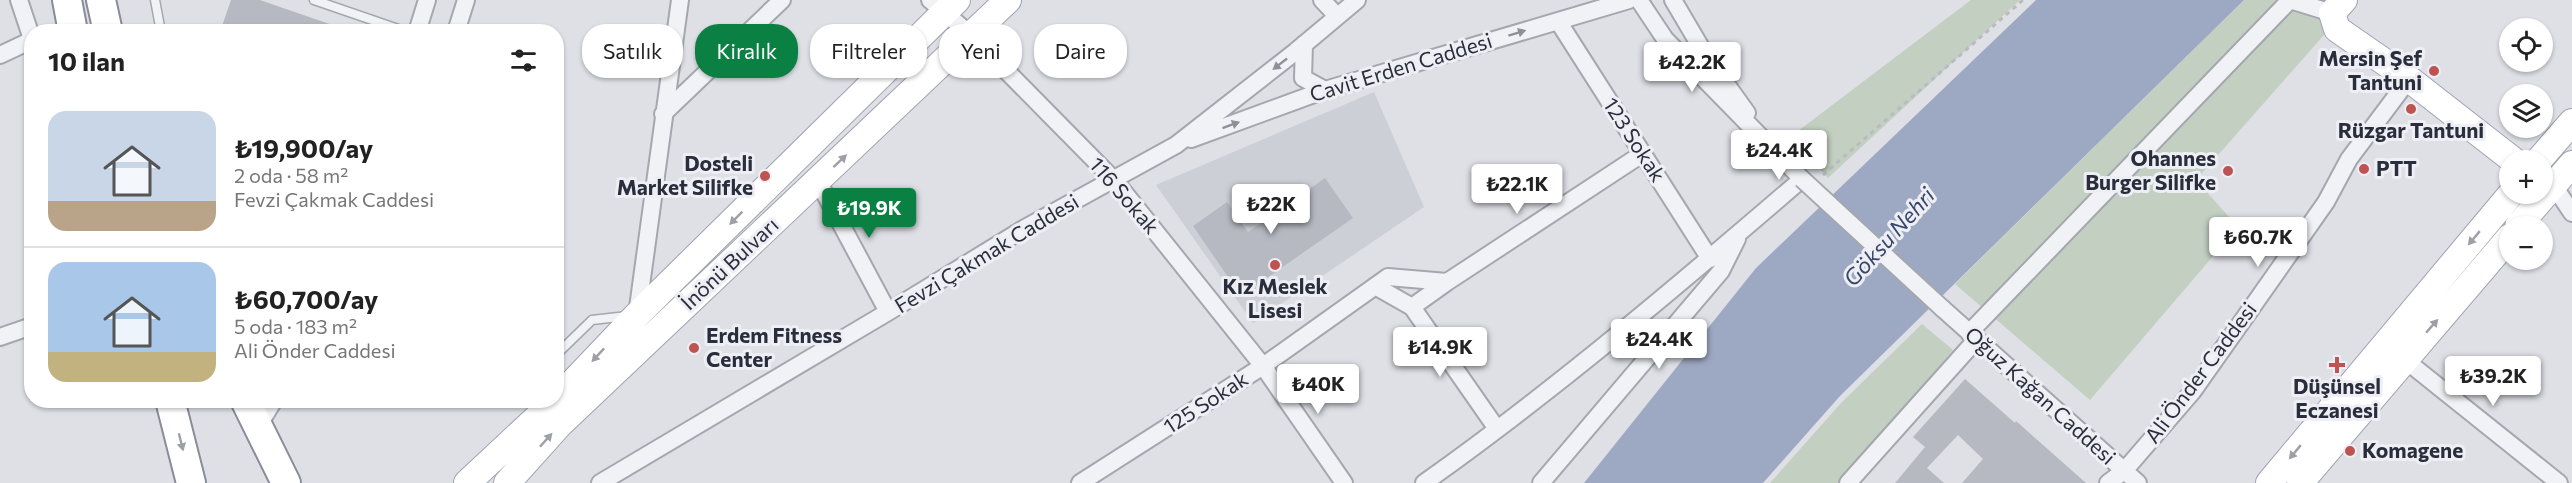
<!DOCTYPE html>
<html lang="tr">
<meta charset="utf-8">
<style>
body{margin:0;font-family:Commissioner,sans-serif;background:#f2f2f2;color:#222;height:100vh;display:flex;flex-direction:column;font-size:22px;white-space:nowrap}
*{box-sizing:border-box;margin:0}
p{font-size:20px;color:#767676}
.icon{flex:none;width:33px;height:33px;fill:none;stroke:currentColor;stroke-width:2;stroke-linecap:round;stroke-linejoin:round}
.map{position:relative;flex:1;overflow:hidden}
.sheet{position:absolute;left:24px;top:24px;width:540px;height:384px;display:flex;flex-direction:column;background:#fff;border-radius:24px;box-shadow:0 2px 4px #0004}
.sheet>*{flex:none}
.hud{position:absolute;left:582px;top:24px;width:570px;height:54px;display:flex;gap:12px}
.controls{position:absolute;left:2499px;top:18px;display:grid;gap:12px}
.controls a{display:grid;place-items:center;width:54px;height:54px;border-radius:50%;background:#fff;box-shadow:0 2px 4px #0004;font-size:30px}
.price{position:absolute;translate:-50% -51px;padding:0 14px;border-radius:6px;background:#fff;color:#222;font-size:20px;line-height:39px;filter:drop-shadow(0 2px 3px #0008)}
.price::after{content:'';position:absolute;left:50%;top:36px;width:18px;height:14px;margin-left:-9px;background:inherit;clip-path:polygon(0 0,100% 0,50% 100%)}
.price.selected{background:#0b8043;color:#fff}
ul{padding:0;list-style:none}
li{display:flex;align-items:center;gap:18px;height:150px;padding:0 24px}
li+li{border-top:2px solid #e0e0e0}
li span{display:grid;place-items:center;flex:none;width:168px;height:120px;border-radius:18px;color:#555}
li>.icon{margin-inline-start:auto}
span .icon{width:72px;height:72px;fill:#fffc;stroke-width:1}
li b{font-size:26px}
h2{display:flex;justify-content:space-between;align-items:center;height:72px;padding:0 24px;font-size:26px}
.tag{padding:0 21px;border-radius:24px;background:#fff;box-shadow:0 2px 4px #0004;font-size:21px;line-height:54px}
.tag.selected{background:#0b8043;color:#fff}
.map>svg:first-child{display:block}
.built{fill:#cdcfd7}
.green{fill:#c2cfc1}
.water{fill:#9da9c3}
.building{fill:#b7b9c2}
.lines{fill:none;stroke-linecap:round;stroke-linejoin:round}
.lane-casing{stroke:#a5a7af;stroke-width:11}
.street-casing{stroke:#a5a7af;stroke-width:20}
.primary-casing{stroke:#9fa3b1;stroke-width:28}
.highway-casing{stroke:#888c9b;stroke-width:32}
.path{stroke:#b9bbc1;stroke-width:3;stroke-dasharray:4.5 4.5;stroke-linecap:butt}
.lane{stroke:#f1f2f5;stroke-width:8}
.street{stroke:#f1f2f5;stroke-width:16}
.primary{stroke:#fff;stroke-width:26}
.highway{stroke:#fff;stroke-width:28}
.street-bridge-casing{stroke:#a5a7af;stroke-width:20;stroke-linecap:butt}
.street-bridge{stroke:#f1f2f5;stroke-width:16}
.oneway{fill:#8e9098}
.oneway2{fill:#9fa0a7}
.poi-dot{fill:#be5451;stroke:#eeeff4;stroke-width:2}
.labels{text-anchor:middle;stroke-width:6;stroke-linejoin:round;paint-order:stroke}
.poi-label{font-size:21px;font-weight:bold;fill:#2a2d3b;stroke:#eeeff4;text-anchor:end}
.street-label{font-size:21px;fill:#2a2d3b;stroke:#eeeff4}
.water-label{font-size:22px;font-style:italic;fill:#38466b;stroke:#eeeff4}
</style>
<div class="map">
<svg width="2572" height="483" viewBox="0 0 2572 483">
<rect width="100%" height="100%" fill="#dfe0e6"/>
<path class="built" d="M1374,92L1424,207L1253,323L1156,185Z"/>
<path class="green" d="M1971,0H2020L1828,178L1790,137Z
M2244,0H2312L2331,27L2196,180L2238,227L2090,400L1955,284Z
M1922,324L1953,350L1842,483H1770L1841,403Z"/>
<path class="water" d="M2036,0H2244L1840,396L1763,483H1584L1756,268Z"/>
<path class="building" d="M231,0H260L344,29L343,32H220Z
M1325,178L1353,218L1241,296L1193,226L1227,202L1248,232Z
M1965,379L2015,423L2016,421L2086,483H1962L1983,459L1958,435L1927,468L1944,483H1895L1925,447L1913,437Z"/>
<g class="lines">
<g class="lane-casing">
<path id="lane" d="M155,0L161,32
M314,0L407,32
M556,355L592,320L627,316"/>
</g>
<g class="street-casing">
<path id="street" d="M19,0L32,39
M930,0L972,36L1115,181L1263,366L1344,483
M1322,0L1337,16
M1673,0L1706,56L1747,113
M1558,21L1710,259
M417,32L427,0
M456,32L466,0
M1304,44L1303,78L1325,90
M0,55L32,40
M663,114L782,0
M1191,139L1325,90L1629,0
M818,181L888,312
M2546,182L2554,186L2572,213
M1375,286L1412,307L1497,429
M1412,307L1447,282L1642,154
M1942,308L2138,483
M637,315L680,0
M1969,333L2290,0L2332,13
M0,337L32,326
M2404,359L2559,483
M257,428L274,400
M600,483L888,312L1025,228L1176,145L1295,52L1357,0
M1080,483L1263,366L1388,277L1447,282
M1424,483C1555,390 1680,284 1802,179L1665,39L1639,0
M1541,483L1721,271L1737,239
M1848,483L1976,340
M2108,483L2124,471L2193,391L2326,202L2349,159L2409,79"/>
</g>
<g class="primary-casing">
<path id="primary" d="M2344,0L2332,13L2337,29L2409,79L2513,160
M2539,160L2572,122
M2518,226L2572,164
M556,400L637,315L957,0
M467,483L556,400
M507,483L560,424L1008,0
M2269,483L2511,194
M2300,483L2510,237"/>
</g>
<g class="highway-casing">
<path id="highway" d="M67,0L73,32
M101,0L108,32
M170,400L191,483
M245,400L286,483"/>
</g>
<path class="path" d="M1823,175L2023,0"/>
<use href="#lane" class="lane"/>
<use href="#street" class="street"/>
<use href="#primary" class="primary"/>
<use href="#highway" class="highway"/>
<g class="street-bridge-casing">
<path id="street-bridge" d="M1802,179L1942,308"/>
</g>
<use href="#street-bridge" class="street-bridge"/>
</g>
<defs><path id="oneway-solid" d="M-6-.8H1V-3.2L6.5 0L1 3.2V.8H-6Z" transform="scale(1.5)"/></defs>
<g class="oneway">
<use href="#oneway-solid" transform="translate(1517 33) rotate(-17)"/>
<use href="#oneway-solid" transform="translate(1280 64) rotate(142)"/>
<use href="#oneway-solid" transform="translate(1231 125) rotate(-20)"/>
</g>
<g class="oneway2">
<use href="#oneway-solid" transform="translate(840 161) rotate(-43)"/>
<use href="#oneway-solid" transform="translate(736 218) rotate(135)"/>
<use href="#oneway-solid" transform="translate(2474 238) rotate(130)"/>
<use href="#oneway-solid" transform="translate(2432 326) rotate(-49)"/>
<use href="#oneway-solid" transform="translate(598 355) rotate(133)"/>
<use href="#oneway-solid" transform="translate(546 440) rotate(-48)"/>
<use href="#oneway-solid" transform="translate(181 442) rotate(76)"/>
<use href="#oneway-solid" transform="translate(2295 452) rotate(130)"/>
</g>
<g class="poi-dot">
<circle cx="2434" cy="71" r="6"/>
<circle cx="2411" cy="109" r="6"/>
<circle cx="2364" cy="169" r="6"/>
<circle cx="2228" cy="171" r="6"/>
<circle cx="765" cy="176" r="6"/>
<circle cx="1275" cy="265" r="6"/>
<circle cx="694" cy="348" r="6"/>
<path d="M2334 356h6v6h6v6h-6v6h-6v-6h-6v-6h6z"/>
<circle cx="2350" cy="451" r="6"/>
</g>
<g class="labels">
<g class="poi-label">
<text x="2422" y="66">Mersin Şef<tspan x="2422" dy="24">Tantuni</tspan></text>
<text x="2411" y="138" text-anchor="middle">Rüzgar Tantuni</text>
<text x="2216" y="166">Ohannes<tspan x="2216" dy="24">Burger Silifke</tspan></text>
<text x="753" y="171">Dosteli<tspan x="753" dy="24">Market Silifke</tspan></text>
<text x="2376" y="176" text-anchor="start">PTT</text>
<text x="1275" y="294" text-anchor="middle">Kız Meslek<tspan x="1275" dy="24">Lisesi</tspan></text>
<text x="706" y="343" text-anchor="start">Erdem Fitness<tspan x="706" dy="24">Center</tspan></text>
<text x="2337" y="394" text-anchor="middle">Düşünsel<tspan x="2337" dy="24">Eczanesi</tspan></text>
<text x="2362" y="458" text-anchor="start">Komagene</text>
</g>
<g class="street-label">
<text transform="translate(1401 68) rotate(-17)" y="7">Cavit Erden Caddesi</text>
<text transform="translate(1634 140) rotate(57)" y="7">123 Sokak</text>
<text transform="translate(1124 196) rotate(49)" y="7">116 Sokak</text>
<text transform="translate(987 254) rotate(-31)" y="7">Fevzi Çakmak Caddesi</text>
<text transform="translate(730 264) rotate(-43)" y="7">İnönü Bulvarı</text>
<text transform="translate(2201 373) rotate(-53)" y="7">Ali Önder Caddesi</text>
<text transform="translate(2040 396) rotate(42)" y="7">Oğuz Kağan Caddesi</text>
<text transform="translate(1206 403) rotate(-33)" y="7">125 Sokak</text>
</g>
<g class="water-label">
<text transform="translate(1889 237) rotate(-48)" y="8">Göksu Nehri</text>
</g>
</g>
</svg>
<div class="controls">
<a><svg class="icon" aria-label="locate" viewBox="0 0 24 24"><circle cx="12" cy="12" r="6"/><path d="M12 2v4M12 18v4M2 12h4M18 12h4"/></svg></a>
<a><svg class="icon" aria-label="layers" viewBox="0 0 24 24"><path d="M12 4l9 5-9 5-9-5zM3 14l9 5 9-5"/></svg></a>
<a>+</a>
<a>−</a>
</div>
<b class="price" style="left:1692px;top:93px">₺42.2K</b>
<b class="price" style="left:1779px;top:181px">₺24.4K</b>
<b class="price" style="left:1517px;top:215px">₺22.1K</b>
<b class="price" style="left:1271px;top:235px">₺22K</b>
<b class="price selected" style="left:869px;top:239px">₺19.9K</b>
<b class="price" style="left:2258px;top:268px">₺60.7K</b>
<b class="price" style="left:1659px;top:370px">₺24.4K</b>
<b class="price" style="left:1440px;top:378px">₺14.9K</b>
<b class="price" style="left:2493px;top:407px">₺39.2K</b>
<b class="price" style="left:1318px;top:415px">₺40K</b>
<div class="hud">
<a class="tag">Satılık</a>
<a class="tag selected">Kiralık</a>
<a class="tag">Filtreler</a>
<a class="tag">Yeni</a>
<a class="tag">Daire</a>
</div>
<section class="sheet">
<h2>10 ilan<svg class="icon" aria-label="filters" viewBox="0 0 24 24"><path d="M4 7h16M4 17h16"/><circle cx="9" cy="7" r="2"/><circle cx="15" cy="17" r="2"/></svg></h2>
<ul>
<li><span style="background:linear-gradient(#c9d6e8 75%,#b9a48a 0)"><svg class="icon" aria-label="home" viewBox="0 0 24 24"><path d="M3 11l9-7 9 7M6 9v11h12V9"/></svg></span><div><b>₺19,900/ay</b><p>2 oda · 58 m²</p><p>Fevzi Çakmak Caddesi</p></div></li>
<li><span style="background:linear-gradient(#a9c7e8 75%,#c2b280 0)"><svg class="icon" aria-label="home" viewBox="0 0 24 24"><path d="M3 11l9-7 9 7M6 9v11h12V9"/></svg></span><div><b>₺60,700/ay</b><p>5 oda · 183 m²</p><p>Ali Önder Caddesi</p></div></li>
</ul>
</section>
</div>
